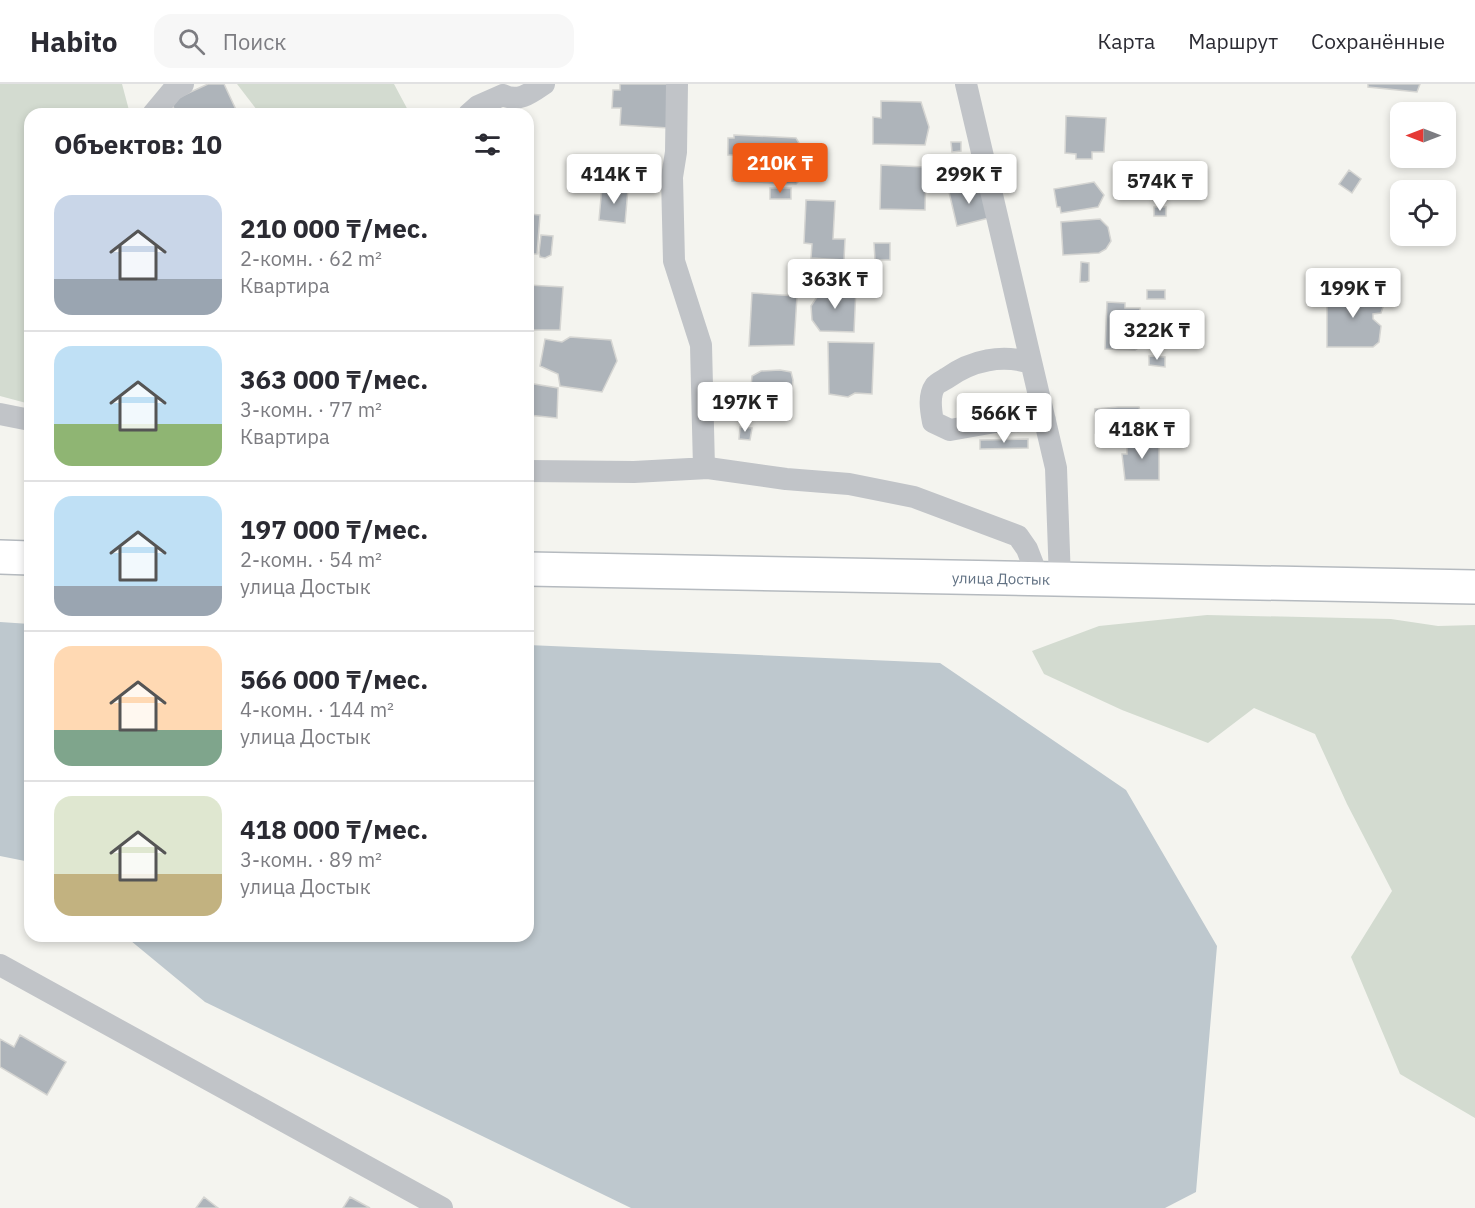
<!DOCTYPE html>
<html lang="ru">
<meta charset="utf-8">
<style>
body{margin:0;font-family:"IBM Plex Sans",sans-serif;background:#f7f7f7;color:#2b2b33;height:100vh;display:flex;flex-direction:column;font-size:22px;white-space:nowrap}
*{box-sizing:border-box;margin:0}
p{font-size:20px;color:#7c7c81}
.icon{flex:none;width:33px;height:33px;fill:none;stroke:currentColor;stroke-width:2;stroke-linecap:round;stroke-linejoin:round}
.map{position:relative;flex:1;overflow:hidden}
.panel{position:absolute;left:24px;top:24px;width:510px;height:834px;display:flex;flex-direction:column;background:#fff;border-radius:18px;box-shadow:0 3px 9px #0003}
.panel>*{flex:none}
.needle{width:39px;rotate:270deg}
.fabs{position:absolute;left:1390px;top:18px;display:grid;gap:12px}
.fabs a{display:grid;place-items:center;width:66px;height:66px;border-radius:12px;background:#fff;box-shadow:0 3px 9px #0003;font-size:30px}
.price{position:absolute;translate:-50% -51px;padding:0 14px;border-radius:6px;background:#fff;color:#222;font-size:20px;line-height:39px;filter:drop-shadow(0 2px 3px #0008)}
.price::after{content:'';position:absolute;left:50%;top:36px;width:18px;height:14px;margin-left:-9px;background:inherit;clip-path:polygon(0 0,100% 0,50% 100%)}
.price.current{background:#ef5a15;color:#fff}
ul{padding:0;list-style:none}
li{display:flex;align-items:center;gap:18px;height:150px;padding:0 30px}
li+li{border-top:2px solid #e1e1e2}
li span{display:grid;place-items:center;flex:none;width:168px;height:120px;border-radius:18px;color:#555}
li>.icon{margin-inline-start:auto}
span .icon{width:72px;height:72px;fill:#fffc;stroke-width:1}
li b{font-size:26px}
h2{display:flex;justify-content:space-between;align-items:center;height:72px;padding:0 30px;font-size:26px}
header{display:flex;align-items:center;gap:36px;box-sizing:border-box;height:84px;padding:0 30px;background:#fff;border-bottom:2px solid #e1e1e2}
header strong{font-size:28px}
nav{display:flex;gap:33px;margin-inline-start:auto;font-size:21px}
.search{width:420px;height:54px;background:#f7f7f7;display:flex;align-items:center;gap:15px;box-sizing:border-box;padding:0 21px;border-radius:18px;color:#7c7c81;font-size:22px}
.map>svg:first-child{display:block}
.green{fill:#d3dbd0}
.water{fill:#bec8ce}
.building{fill:#aeb4ba;stroke:#d5d5d2;stroke-width:1.5}
.lines{fill:none;stroke-linecap:round;stroke-linejoin:round}
.secondary-casing{stroke:#b5babf;stroke-width:36}
.minor{stroke:#c1c4c8;stroke-width:22}
.secondary{stroke:#fff;stroke-width:33}
.labels{text-anchor:middle;stroke-width:6;stroke-linejoin:round;paint-order:stroke}
.street-label{font-size:15px;fill:#617183;stroke:#fff}
</style>
<header>
<strong>Habito</strong>
<div class="search"><svg class="icon" aria-label="search" viewBox="0 0 24 24"><circle cx="10" cy="10" r="6"/><path d="M15 15l6 6"/></svg>Поиск</div>
<nav><a>Карта</a><a>Маршрут</a><a>Сохранённые</a></nav>
</header>
<div class="map">
<svg width="1475" height="1124" viewBox="0 0 1475 1124">
<rect width="100%" height="100%" fill="#f4f4ef"/>
<path class="green" d="M0,0H122L130,30H30V320L0,312Z
M237,0H394L410,30H260Z
M1207,531L1391,535L1438,542L1475,541V1034L1400,990L1351,873L1392,807L1347,720L1315,650L1254,624L1208,659L1122,626L1044,590L1032,567L1099,542Z"/>
<path class="water" d="M0,538L30,540V778L0,772Z
M528,561L940,579L1126,706L1217,862L1196,1108L1165,1124H631L205,918L125,852H528Z"/>
<path class="building" d="M208,0H224L238,30H173L171,26L174,25L171,17Z
M620,0H671L669,44L620,41L621,24H612L613,6H620Z
M1368,0H1420L1417,8L1368,3Z
M881,17L921,18L929,43L925,61L873,60V33L881,34Z
M1066,32L1106,34L1104,68H1092V75H1076V70L1065,69Z
M734,51L796,54L806,71L803,93L796,100L732,97L734,71H728V54H734Z
M951,58H961V67L952,68Z
M881,81L926,83L925,126L880,125Z
M1349,86L1361,95L1352,109L1339,100Z
M1094,98L1104,111L1098,123L1061,129L1060,123H1057L1054,105Z
M980,100L989,134L957,142L949,108Z
M602,102L628,105L625,139L599,136Z
M770,104H791V115H770Z
M806,116L835,117L833,155H845L844,176L811,174L812,160L804,159Z
M1154,123H1166V132H1154Z
M528,130L540,131L537,170H528Z
M1100,135L1108,143L1111,157L1106,165L1099,169L1063,171L1061,138Z
M541,151L553,152L551,171L545,174L540,173L539,169Z
M874,159H890V176H875Z
M1081,178L1089,179V197L1086,198H1080Z
M528,201L563,203L560,246H528Z
M819,203L856,204L854,248L820,247L812,236L811,222L819,210Z
M1147,206H1165V215H1147Z
M1327,208H1381L1385,217L1381,229L1373,230V235L1381,242L1379,258L1373,263H1327Z
M752,209L797,212L794,261L749,262Z
M1107,218L1125,219V224H1140L1139,241L1145,244L1140,263L1135,266L1105,265Z
M570,253L611,256L617,277L602,308L560,302L558,290L540,282L545,255L562,258Z
M828,258L874,259L872,310L855,309L848,313L829,310Z
M1149,272L1165,273V283L1149,281Z
M780,286L791,288L793,296L791,318L782,326L755,328L749,324L752,292L761,287Z
M528,299L558,304L557,334L528,331Z
M1118,323H1139L1141,330L1138,349H1095V325Z
M740,343L752,344L750,356L739,355Z
M1028,355V364L980,365V356Z
M1133,355L1159,356V396H1125L1122,370H1127V360Z
M20,951L66,978L47,1011L0,983V955L14,963Z
M204,1113L218,1124H196Z
M350,1113L370,1124H343Z"/>
<g class="lines">
<g class="secondary-casing">
<path id="secondary" d="M0,473L30,474
M528,485L1475,503"/>
</g>
<path class="minor" d="M677,0L676,68L672,93L674,177L701,261L704,384
M966,0L1056,384L1060,496
M153,30L173,6L183,0
M469,30L478,22L503,11C518,19 531,9 544,0
M1031,279C1002,270 972,276 947,294C944,296 937,299 935,302C928,312 931,327 933,338L950,346L995,338L1045,336
M0,330L30,336
M528,387L634,388L708,384L786,395L849,400L914,413L1018,452L1027,465L1039,496
M0,881L442,1124"/>
<use href="#secondary" class="secondary"/>
</g>
<g class="labels">
<g class="street-label">
<text transform="translate(1001 495) rotate(1)" y="5">улица Достык</text>
</g>
</g>
</svg>
<div class="fabs">
<a><svg class="needle" viewBox="-14 -14 28 28"><path d="M0-13l5 13h-10z" fill="#e53935"/><path d="M0 13l5-13h-10z" fill="#7c7c81"/></svg></a>
<a><svg class="icon" aria-label="locate" viewBox="0 0 24 24"><circle cx="12" cy="12" r="6"/><path d="M12 2v4M12 18v4M2 12h4M18 12h4"/></svg></a>
</div>
<b class="price current" style="left:780px;top:110px">210K ₸</b>
<b class="price" style="left:614px;top:121px">414K ₸</b>
<b class="price" style="left:969px;top:121px">299K ₸</b>
<b class="price" style="left:1160px;top:128px">574K ₸</b>
<b class="price" style="left:835px;top:226px">363K ₸</b>
<b class="price" style="left:1353px;top:235px">199K ₸</b>
<b class="price" style="left:1157px;top:277px">322K ₸</b>
<b class="price" style="left:745px;top:349px">197K ₸</b>
<b class="price" style="left:1004px;top:360px">566K ₸</b>
<b class="price" style="left:1142px;top:376px">418K ₸</b>
<section class="panel">
<h2>Объектов: 10<svg class="icon" aria-label="filters" viewBox="0 0 24 24"><path d="M4 7h16M4 17h16"/><circle cx="9" cy="7" r="2"/><circle cx="15" cy="17" r="2"/></svg></h2>
<ul>
<li><span style="background:linear-gradient(#c9d6e8 70%,#9aa5b1 0)"><svg class="icon" aria-label="home" viewBox="0 0 24 24"><path d="M3 11l9-7 9 7M6 9v11h12V9"/></svg></span><div><b>210 000 ₸/мес.</b><p>2-комн. · 62 m²</p><p>Квартира</p></div></li>
<li><span style="background:linear-gradient(#bfe0f5 65%,#8fb573 0)"><svg class="icon" aria-label="home" viewBox="0 0 24 24"><path d="M3 11l9-7 9 7M6 9v11h12V9"/></svg></span><div><b>363 000 ₸/мес.</b><p>3-комн. · 77 m²</p><p>Квартира</p></div></li>
<li><span style="background:linear-gradient(#bfe0f5 75%,#9aa5b1 0)"><svg class="icon" aria-label="home" viewBox="0 0 24 24"><path d="M3 11l9-7 9 7M6 9v11h12V9"/></svg></span><div><b>197 000 ₸/мес.</b><p>2-комн. · 54 m²</p><p>улица Достык</p></div></li>
<li><span style="background:linear-gradient(#ffd9b3 70%,#7fa58c 0)"><svg class="icon" aria-label="home" viewBox="0 0 24 24"><path d="M3 11l9-7 9 7M6 9v11h12V9"/></svg></span><div><b>566 000 ₸/мес.</b><p>4-комн. · 144 m²</p><p>улица Достык</p></div></li>
<li><span style="background:linear-gradient(#dfe7d0 65%,#c2b280 0)"><svg class="icon" aria-label="home" viewBox="0 0 24 24"><path d="M3 11l9-7 9 7M6 9v11h12V9"/></svg></span><div><b>418 000 ₸/мес.</b><p>3-комн. · 89 m²</p><p>улица Достык</p></div></li>
</ul>
</section>
</div>
